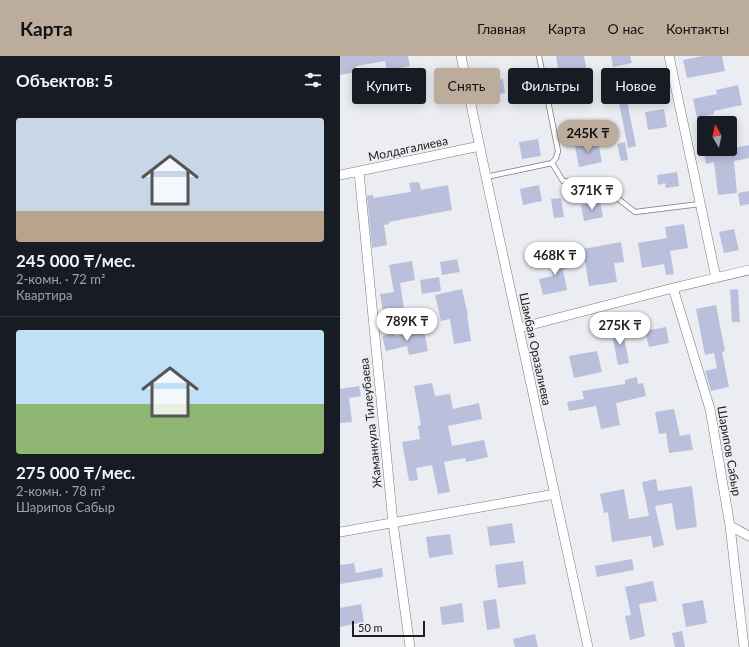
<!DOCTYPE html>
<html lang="ru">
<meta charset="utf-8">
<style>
body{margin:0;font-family:Lato,sans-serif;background:#20242c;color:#f1f3f6;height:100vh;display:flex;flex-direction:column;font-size:15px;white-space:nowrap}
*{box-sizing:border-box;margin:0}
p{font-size:13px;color:#9ea1a6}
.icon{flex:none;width:22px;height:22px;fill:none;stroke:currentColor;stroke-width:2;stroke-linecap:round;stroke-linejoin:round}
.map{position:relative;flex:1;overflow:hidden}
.sheet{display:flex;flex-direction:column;background:#171b24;width:340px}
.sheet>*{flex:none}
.top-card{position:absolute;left:12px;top:12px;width:337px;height:36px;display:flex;gap:8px}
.needle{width:26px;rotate:351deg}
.buttons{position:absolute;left:357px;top:60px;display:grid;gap:8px}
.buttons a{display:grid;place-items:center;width:40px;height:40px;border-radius:4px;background:#171b24;box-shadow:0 2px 10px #0003;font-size:20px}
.scale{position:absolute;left:12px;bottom:10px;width:73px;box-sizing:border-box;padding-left:4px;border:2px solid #202022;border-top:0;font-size:11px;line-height:14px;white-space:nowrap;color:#202022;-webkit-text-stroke:3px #ecedf2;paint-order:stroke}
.price{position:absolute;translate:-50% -34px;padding:0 9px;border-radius:14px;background:#fff;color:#222;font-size:13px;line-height:26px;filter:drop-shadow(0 1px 2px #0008)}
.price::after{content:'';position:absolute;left:50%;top:24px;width:12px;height:9px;margin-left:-6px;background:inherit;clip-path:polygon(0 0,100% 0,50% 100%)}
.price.selected{background:#bbac9c;color:#111}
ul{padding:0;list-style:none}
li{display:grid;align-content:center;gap:8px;height:212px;padding:0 16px}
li+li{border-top:1px solid #363941}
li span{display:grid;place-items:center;height:124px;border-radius:4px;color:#555}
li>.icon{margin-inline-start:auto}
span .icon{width:72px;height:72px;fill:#fffc;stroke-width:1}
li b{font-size:17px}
h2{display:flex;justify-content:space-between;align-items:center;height:48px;padding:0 16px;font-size:17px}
.pill{padding:0 14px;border-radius:4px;background:#171b24;box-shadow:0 2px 10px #0003;font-size:14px;line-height:36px}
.pill.selected{background:#bbac9c;color:#111}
header{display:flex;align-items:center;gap:24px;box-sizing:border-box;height:56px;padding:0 20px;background:#bbac9c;color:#111}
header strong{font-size:19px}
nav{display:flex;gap:22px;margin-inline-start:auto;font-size:14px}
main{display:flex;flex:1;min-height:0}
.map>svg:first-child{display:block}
.building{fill:#babfdc}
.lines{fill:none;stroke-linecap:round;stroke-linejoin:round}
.service-casing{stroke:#797a7e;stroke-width:6}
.minor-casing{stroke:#797a7e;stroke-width:10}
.service{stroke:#fff;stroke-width:4.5}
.minor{stroke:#fff;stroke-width:9}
.labels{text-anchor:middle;stroke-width:3.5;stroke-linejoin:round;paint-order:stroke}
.street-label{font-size:12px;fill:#202022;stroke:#ecedf2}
</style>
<header>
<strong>Карта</strong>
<nav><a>Главная</a><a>Карта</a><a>О нас</a><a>Контакты</a></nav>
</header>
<main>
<section class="sheet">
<h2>Объектов: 5<svg class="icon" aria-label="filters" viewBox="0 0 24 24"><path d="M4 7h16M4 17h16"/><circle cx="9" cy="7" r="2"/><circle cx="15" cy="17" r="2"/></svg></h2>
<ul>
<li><span style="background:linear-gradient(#c9d6e8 75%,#b9a48a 0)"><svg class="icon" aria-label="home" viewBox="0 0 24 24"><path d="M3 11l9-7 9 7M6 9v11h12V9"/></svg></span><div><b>245 000 ₸/мес.</b><p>2-комн. · 72 m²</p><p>Квартира</p></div></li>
<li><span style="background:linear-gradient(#bfe0f5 60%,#8fb573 0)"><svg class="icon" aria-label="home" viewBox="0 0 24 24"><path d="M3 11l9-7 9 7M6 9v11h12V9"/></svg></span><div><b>275 000 ₸/мес.</b><p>2-комн. · 78 m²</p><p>Шарипов Сабыр</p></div></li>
</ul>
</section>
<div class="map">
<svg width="409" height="591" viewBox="0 0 409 591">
<rect width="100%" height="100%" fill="#ecedf2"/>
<path class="building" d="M0,0H68L70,10L47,15L45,5L16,10V16L0,19Z
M216,0H244L251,37L230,41L224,12L218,13Z
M271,0H290L292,7L273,11Z
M363,0H382L385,15L347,22L343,4Z
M163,23L165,37L150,40L147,26Z
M293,23L295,34L299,33L301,42L287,45L296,90L288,92L275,27Z
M398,29L402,49L374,55V58L357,62L353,43L377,38L376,34Z
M83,30L86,46L77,48L74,32Z
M324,53L327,71L308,74L305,56Z
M198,83L201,100L182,103L179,86Z
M258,86L262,106L239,111L235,90Z
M285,86L288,104L281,105L277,88Z
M409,89V102L394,105L397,137L378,139L374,106L366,108L363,93H390Z
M337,116L339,130L326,132L325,127L318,129L317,119Z
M79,126L81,134L108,129L112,154L49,166V168L44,169L47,189L32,192L27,140L33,139V142L71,136L69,127Z
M199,129L202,145L183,149L180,133Z
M409,135V148L400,150L398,137Z
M221,142L224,161L214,162L211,143Z
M260,145L263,161L244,165L241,149Z
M344,168L348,192L330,195L334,218L326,219L324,208L302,212L298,187L327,182L325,171Z
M394,173L399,194L384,197L379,176Z
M281,186L284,206L274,207L277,226L249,230L243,193Z
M221,196L226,213L223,214L227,234L203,239L199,223L213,220L208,199Z
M117,203L120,216L102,219L100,206Z
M72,205L75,224L60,227L65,258L44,261L40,238L54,236L49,209Z
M99,221L101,235L82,238L80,224Z
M122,233L128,259H127L131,285L114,288L110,263L101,265L95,239Z
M398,233L400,266H392L390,234Z
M376,249L385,295L382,296L389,331L371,335L365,315L377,312L374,297L365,299L356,253Z
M282,270L289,307L278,309L271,273Z
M326,271L329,287L309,291L305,275Z
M84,274L88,295L69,299L67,290L46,295L42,280L55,277V280Z
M257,295L262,316L234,322L229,300Z
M297,321L298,328L303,327L306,340L276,347L280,369L261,373L256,350L229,355L227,346L244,343L242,335L285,328V324Z
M92,327L95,340L110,338L113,353L139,347L142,363L108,370L112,390L144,384L148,401L126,406L125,402L104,406L110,436L98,438L92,409L76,412L78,424L69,425L62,386L80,383L78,370L81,369L74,330Z
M19,330L21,340L9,342L12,366L0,367V333Z
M334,353L340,380L350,378L353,394L329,397L326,377L319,378L315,356Z
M316,423L318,435L352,430L357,471L336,474L332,447L315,450L324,489L313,492L311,480L272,486L268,456L264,457L260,438L284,433L289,463L309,460L302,426Z
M172,467L175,487L150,490L147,471Z
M110,478L113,498L89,502L86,481Z
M292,503L294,514L257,521L255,510Z
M183,505L186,528L158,532L155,509Z
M14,507L16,517L42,512L43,521L0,528V509Z
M313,525L317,545L299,548L305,580L290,584L285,560L291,559L285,531Z
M156,543L160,572L147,574L143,545Z
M363,544L367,567L346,571L342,548Z
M122,547L124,566L102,569L100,551Z
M21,548L24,566L0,571V552Z
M342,575L345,591H335L332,577Z
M195,578L198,591H175L173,583Z"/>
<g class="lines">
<g class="service-casing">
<path id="service" d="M199,0L218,95L216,102L212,107
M146,121L212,107L223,125L262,130L295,156L360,148"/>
</g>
<g class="minor-casing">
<path id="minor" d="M121,0L146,121L248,591
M329,0L376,222
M19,116L53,467L70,591
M0,119L140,90
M333,232L370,353L390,470L404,591
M179,272L333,232L409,214
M390,470L409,480
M0,476L215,438"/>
</g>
<use href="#service" class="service"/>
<use href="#minor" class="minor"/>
</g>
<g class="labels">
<g class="street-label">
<text transform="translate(68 93) rotate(-12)" y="4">Молдагалиева</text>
<text transform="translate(195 293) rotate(78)" y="4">Шамбая Оразалиева</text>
<text transform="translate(31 367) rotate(-96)" y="4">Жаманкула Тилеубаева</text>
<text transform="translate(389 395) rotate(80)" y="4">Шарипов Сабыр</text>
</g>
</g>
</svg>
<div class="buttons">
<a><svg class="needle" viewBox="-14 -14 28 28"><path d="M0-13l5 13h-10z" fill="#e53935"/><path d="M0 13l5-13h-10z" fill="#9ea1a6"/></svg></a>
</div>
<div class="scale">50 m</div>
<b class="price selected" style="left:248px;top:98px">245K ₸</b>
<b class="price" style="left:252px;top:155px">371K ₸</b>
<b class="price" style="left:215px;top:220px">468K ₸</b>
<b class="price" style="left:67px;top:286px">789K ₸</b>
<b class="price" style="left:280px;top:290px">275K ₸</b>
<div class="top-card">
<a class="pill">Купить</a>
<a class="pill selected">Снять</a>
<a class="pill">Фильтры</a>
<a class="pill">Новое</a>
</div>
</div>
</main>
